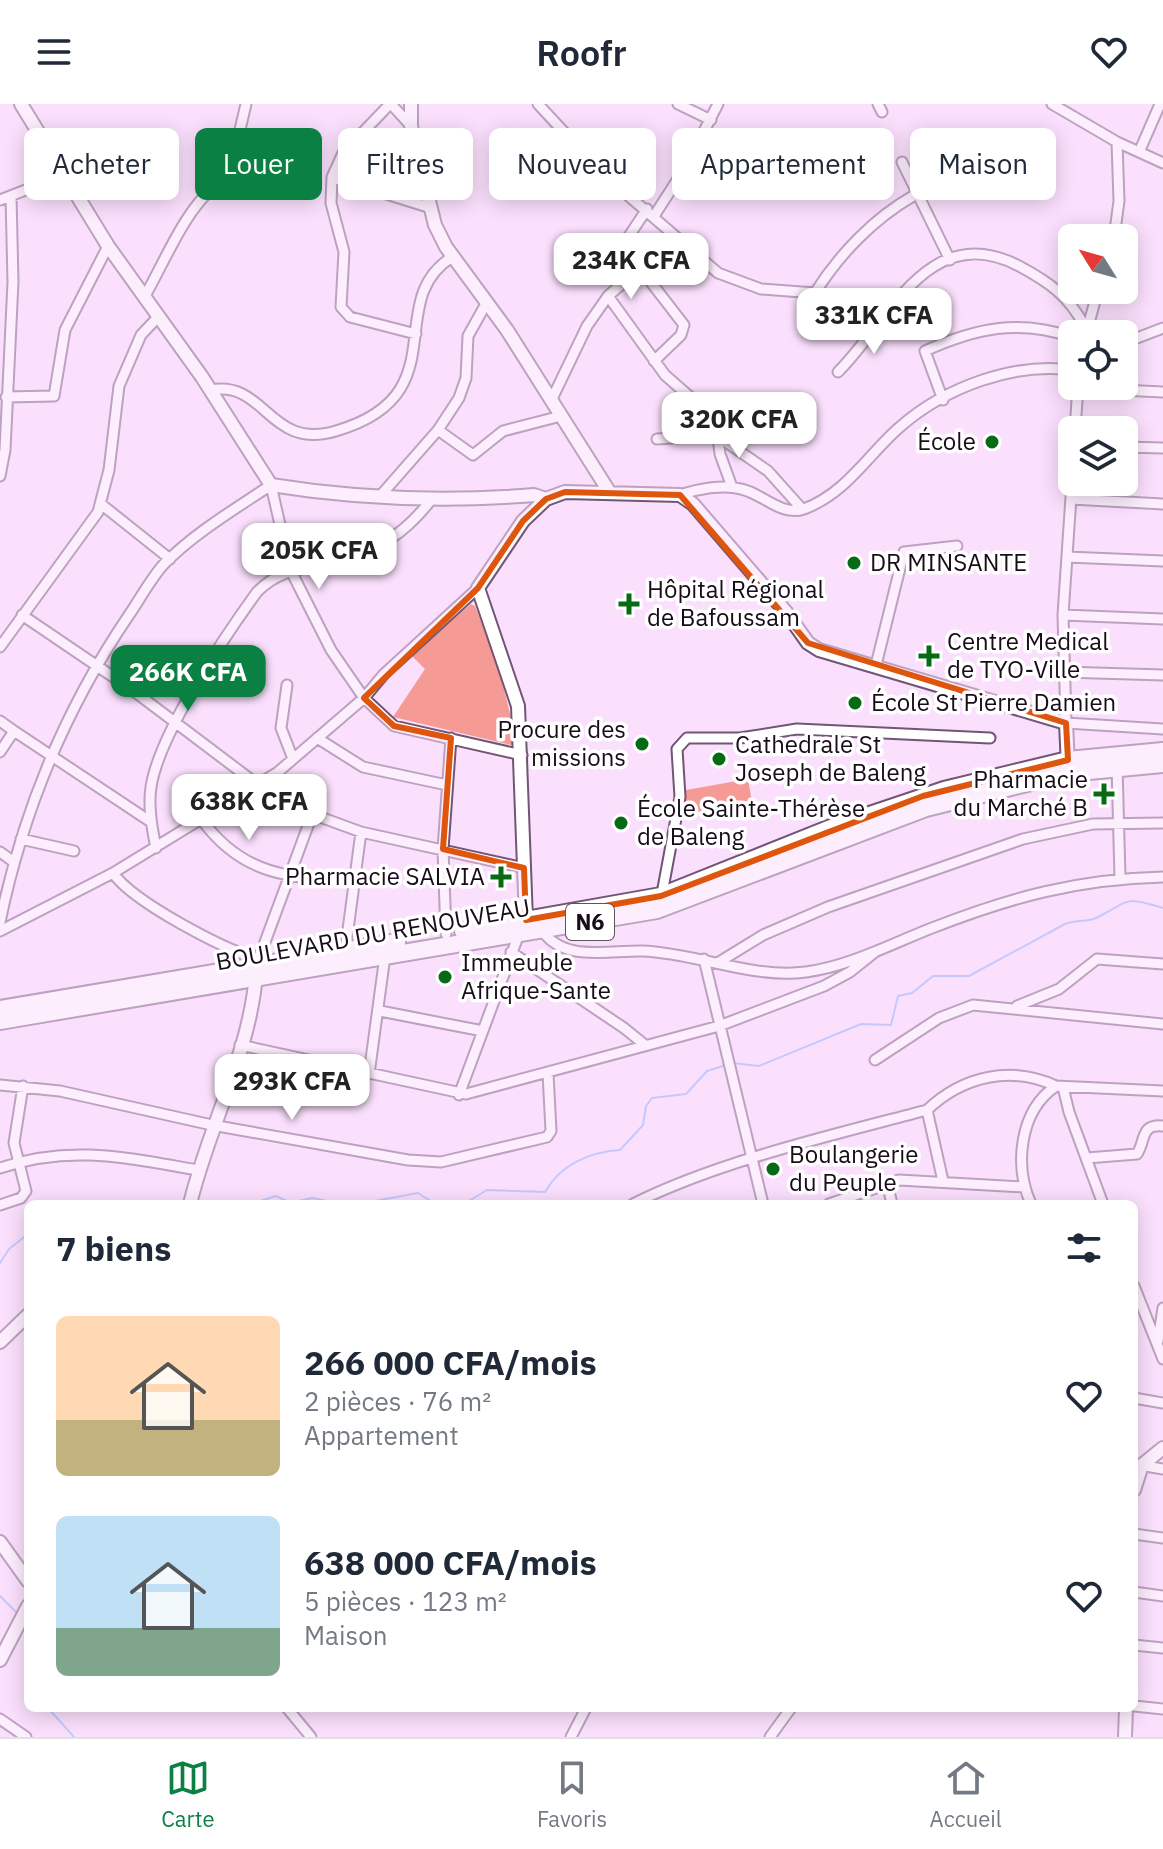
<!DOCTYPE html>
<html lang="fr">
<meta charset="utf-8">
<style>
body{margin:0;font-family:"IBM Plex Sans",sans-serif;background:#f6f6f7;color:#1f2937;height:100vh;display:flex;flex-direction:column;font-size:30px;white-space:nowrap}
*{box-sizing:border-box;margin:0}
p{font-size:26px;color:#747a83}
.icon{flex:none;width:44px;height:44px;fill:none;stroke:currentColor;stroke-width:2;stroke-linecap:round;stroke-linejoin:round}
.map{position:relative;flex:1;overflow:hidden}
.details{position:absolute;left:24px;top:1096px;width:1114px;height:512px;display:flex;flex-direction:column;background:#fff;border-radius:12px;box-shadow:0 4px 20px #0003}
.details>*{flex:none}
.banner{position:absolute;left:24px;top:24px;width:1116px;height:72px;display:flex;gap:16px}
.needle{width:52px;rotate:307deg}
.fabs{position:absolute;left:1058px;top:120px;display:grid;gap:16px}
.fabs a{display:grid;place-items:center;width:80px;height:80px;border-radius:12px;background:#fff;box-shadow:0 4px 20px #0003;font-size:40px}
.price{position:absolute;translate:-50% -68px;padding:0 18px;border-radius:16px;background:#fff;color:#222;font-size:26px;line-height:52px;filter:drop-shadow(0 2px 4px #0008)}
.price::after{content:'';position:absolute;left:50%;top:48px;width:24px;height:18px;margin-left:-12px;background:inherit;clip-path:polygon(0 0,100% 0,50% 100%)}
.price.active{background:#0b8043;color:#fff}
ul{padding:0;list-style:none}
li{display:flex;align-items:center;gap:24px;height:200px;padding:0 32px}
li span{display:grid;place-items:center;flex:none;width:224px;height:160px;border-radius:12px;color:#555}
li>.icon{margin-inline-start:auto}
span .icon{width:96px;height:96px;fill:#fffc;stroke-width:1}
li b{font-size:34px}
h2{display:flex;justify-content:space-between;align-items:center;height:96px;padding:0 32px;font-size:34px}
.tag{padding:0 28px;border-radius:12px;background:#fff;box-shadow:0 4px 20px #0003;font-size:28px;line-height:72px}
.tag.active{background:#0b8043;color:#fff}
header{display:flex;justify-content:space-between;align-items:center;height:104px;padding:0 32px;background:#fff;font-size:36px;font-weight:600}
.tabs{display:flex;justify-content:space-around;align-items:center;height:112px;border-top:2px solid #e0e1e3;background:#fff;font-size:22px;color:#747a83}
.tabs a{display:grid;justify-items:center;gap:4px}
.tabs .active{color:#0b8043}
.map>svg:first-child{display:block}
.green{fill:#f59a94}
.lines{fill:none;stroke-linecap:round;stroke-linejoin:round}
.stream{stroke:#86acfc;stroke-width:2}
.street-casing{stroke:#725575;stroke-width:13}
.secondary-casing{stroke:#725575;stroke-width:16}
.highway-casing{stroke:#725575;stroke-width:20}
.street{stroke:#fff;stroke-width:9}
.secondary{stroke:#fff;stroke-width:12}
.highway{stroke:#fff;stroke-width:16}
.marked{fill:none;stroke:#de550d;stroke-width:6;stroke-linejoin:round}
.poi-dot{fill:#076a15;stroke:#fff;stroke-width:3}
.labels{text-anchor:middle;stroke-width:7;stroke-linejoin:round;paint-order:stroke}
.shield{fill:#fff;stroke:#5d555e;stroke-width:2}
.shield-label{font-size:22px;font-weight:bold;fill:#180c19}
.poi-label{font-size:24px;fill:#180c19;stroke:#fff;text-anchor:start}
.street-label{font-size:24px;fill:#180c19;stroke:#fff}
</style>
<header><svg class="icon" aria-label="menu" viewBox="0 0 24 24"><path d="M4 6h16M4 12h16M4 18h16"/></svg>Roofr<svg class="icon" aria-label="heart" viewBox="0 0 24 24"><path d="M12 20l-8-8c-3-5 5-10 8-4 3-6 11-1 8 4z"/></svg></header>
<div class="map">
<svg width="1163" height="1633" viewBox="0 0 1163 1633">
<rect width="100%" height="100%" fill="#fbe0fd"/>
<path class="green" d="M471,500L475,502C493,547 510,594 515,642L393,613L425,565L411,551Z
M748,675L752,698L682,711L686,686Z"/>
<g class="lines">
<path class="stream" d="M732,959L759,962L861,920L891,921L898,892L912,889L933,872H969L1065,820C1075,816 1087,818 1096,814C1132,797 1121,791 1163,804
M251,1100L276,1092L291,1099L312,1094L342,1100
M359,1100L418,1089L435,1100
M464,1100L487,1086L545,1088C560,1061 589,1048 620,1046L643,1021L646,1002L652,994L686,990L707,967L726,961
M0,1159L9,1145L28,1130
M0,1492L18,1510
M27,1520L28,1521
M48,1604L74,1633"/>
<g class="street-casing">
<path id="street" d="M390,0L343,49L332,73L331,99L344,148L341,203L350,213L416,230
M391,0L411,22
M538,0L602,69L718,169L761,185L815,189L873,228
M678,0L711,16
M878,0L882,8
M1052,0L1117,38L1163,59
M1140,46L1160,0
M902,58L950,156
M241,65L239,30L246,0
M332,73L431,104
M0,96L64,71
M654,112L685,64L718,0
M1114,134L1119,97L1117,38
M640,164L625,138L647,105
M815,189C863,112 954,44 1049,73
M145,192C184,122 207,42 303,68
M1086,230L1098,186
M1124,239L1163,224
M654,257L681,231L684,221L640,164L608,192L665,271L698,300L716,331L768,367L802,405
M838,268C890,216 929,115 1019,162C1049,178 1069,192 1085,223
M1078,284L1163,288
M211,286C266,276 269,347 336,327C459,291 381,198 452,153
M6,293L54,292L65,226L108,142
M943,296L925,247C976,224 1018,215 1072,233
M551,297L587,222L608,192
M438,326L473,351L503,327L561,312
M1075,326L1078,282
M718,333L720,350L732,383
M657,335L716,331
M1124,343L1163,344
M0,372L5,346L13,178L11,92
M1072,378L1063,511L1066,619L1163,625
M381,391L438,326L459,294L466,274L468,232L487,198
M680,391C697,385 723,380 741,385C762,389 781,413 804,405C847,389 869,349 901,322C946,283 1014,258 1072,266
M1071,395L1163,400
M101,400L170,455
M1067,453L1163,457
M22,511L131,585L282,699L361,728L524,764
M1063,511L1163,515
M0,543L98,408L109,366L119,282L141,231L158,213
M876,561L904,448L957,442
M1063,568L1163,571
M287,581L281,624L293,655
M0,617L14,627
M317,634L363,663L447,681
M0,648L14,627L151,718
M1117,661L1120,774
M202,716C243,772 290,774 354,777
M21,735L74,747
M156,744C152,724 148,703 151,683C159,630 225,532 257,488C282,462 311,465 344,456C381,446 408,426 431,396
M0,748L14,758
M113,769C133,798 223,845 258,855
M661,795L680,693L677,645L687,634H740L797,625L990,634
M0,818C23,707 65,605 129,511C140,495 150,476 163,461C193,430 235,405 271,381L290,465L331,546L364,594L394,622L522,651
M541,825C563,859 608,846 643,847C696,849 752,875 806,868C850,862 891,840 932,824C1012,793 1077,775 1163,773
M0,827L113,769L278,668L364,594L384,570L478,484
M446,830L443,745L451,634
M345,848L361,728
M511,848L624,924L645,941
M704,855L763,1100
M258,857L312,711
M719,858L763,831L828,803L1023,735L1093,720L1163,719
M1017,902L1059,885L1097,855L1163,860
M380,907L483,927
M240,941L466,990L719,922L824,882L850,868L875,848
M875,956L939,914L973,901L1163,920
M369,970L385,852
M0,981L60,987L212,1021L408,1056L441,1058L547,1033L551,1027L548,969
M1063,983L1069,1008L1103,1100
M459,991L519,830
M927,1006C963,972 1011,961 1056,982
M1087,1054L1137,1050C1146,1036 1140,1020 1163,1022
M0,1064C71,1040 127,1054 198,1066
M887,1079L892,1100
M633,1100C719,1057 833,1031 927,1006L943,1077
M829,1100L899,1076L1024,1083
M1031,1100C1014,1062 1019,1007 1056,982L1163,987
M0,1101L21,1094L26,1087L14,1039L23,982
M1134,1182L1163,1255
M1158,1237L1163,1204
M1134,1294L1163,1299
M1134,1360L1163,1365
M1134,1430L1163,1434
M1134,1488L1163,1492
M1134,1541L1163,1544
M1134,1602L1163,1605
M287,1604L311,1633
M0,1615L26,1633
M571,1633L586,1604
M770,1633L791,1604"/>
</g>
<g class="secondary-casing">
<path id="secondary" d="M21,0L108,142L202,273L271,381C358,395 446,398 534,391L546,395
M411,0V22L417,48L435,121L446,143L507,226L610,389
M522,824L526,816L518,602L478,484L523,417L546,395L565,388L680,391L693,400L786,508L808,539L819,546L1066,619L1068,662
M190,1100C208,1024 251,946 256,869
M0,1238L28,1211
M1134,1386L1142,1361L1163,1344
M0,1438L28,1477
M0,1556L28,1502
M1125,1633L1126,1604"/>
</g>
<g class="highway-casing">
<path id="highway" d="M463,827L661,792L831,724L944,686L1068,656L1163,647
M0,905L397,838
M0,917L657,806L926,704L1068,669L1163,660"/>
</g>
<use href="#street" class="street"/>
<use href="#secondary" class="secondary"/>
<use href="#highway" class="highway"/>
</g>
<path d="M0 0H1163V1633H0ZM565,388L680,391L808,539L1066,619L1068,656L923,692L661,792L526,816L524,764L443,745L451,634L394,622L364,594L478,484L523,417L546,395Z" fill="#fbe0fd" fill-opacity=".55" fill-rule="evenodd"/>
<path class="marked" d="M565,388L680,391L808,539L1066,619L1068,656L923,692L661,792L526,816L524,764L443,745L451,634L394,622L364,594L478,484L523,417L546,395Z"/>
<g class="poi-dot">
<circle cx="992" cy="338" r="8"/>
<circle cx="854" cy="459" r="8"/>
<path d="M625 488h8v8h8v8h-8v8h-8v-8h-8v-8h8z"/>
<path d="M925 540h8v8h8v8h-8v8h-8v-8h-8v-8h8z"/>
<circle cx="855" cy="599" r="8"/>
<circle cx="642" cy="640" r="8"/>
<circle cx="719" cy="655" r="8"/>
<path d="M1100 678h8v8h8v8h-8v8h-8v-8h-8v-8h8z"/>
<circle cx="621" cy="719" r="8"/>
<path d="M497 761h8v8h8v8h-8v8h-8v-8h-8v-8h8z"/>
<circle cx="445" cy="873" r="8"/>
<circle cx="773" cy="1065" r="8"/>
</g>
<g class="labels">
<rect class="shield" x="566" y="800" width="48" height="36" rx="6"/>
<g class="shield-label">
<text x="590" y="826">N6</text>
</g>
<g class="poi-label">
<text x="976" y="346" text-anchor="end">École</text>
<text x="870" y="467">DR MINSANTE</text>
<text x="647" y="494">Hôpital Régional<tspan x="647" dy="28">de Bafoussam</tspan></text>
<text x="947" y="546">Centre Medical<tspan x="947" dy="28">de TYO-Ville</tspan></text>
<text x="871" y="607">École St Pierre Damien</text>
<text x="626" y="634" text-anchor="end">Procure des<tspan x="626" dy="28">missions</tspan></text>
<text x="735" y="649">Cathedrale St<tspan x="735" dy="28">Joseph de Baleng</tspan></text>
<text x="1088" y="684" text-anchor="end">Pharmacie<tspan x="1088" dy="28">du Marché B</tspan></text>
<text x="637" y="713">École Sainte-Thérèse<tspan x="637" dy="28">de Baleng</tspan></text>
<text x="485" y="781" text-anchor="end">Pharmacie SALVIA</text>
<text x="461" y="867">Immeuble<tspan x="461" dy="28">Afrique-Sante</tspan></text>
<text x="789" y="1059">Boulangerie<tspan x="789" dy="28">du Peuple</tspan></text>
</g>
<g class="street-label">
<text transform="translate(373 831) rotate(-10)" y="8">BOULEVARD DU RENOUVEAU</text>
</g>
</g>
</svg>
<div class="fabs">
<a><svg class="needle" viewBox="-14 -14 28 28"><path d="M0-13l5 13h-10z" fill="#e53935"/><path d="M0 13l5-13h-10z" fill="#747a83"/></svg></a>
<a><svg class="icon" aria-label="locate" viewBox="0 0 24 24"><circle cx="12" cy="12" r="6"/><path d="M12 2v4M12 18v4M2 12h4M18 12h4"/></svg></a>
<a><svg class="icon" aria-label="layers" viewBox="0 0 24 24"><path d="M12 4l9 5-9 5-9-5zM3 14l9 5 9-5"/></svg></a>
</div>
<b class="price" style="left:631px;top:197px">234K CFA</b>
<b class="price" style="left:874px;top:252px">331K CFA</b>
<b class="price" style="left:739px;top:356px">320K CFA</b>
<b class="price" style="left:319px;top:487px">205K CFA</b>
<b class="price active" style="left:188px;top:609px">266K CFA</b>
<b class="price" style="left:249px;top:738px">638K CFA</b>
<b class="price" style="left:292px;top:1018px">293K CFA</b>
<div class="banner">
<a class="tag">Acheter</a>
<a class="tag active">Louer</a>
<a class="tag">Filtres</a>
<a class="tag">Nouveau</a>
<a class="tag">Appartement</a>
<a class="tag">Maison</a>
</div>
<section class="details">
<h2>7 biens<svg class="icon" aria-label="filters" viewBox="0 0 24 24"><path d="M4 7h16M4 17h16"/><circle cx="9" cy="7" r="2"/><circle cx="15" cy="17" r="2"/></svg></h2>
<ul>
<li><span style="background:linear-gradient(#ffd9b3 65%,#c2b280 0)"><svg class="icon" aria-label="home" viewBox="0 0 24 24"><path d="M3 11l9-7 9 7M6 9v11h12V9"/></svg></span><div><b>266 000 CFA/mois</b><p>2 pièces · 76 m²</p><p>Appartement</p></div><svg class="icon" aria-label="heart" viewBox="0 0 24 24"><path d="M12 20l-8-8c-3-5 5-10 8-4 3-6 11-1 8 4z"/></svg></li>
<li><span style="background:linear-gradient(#bfe0f5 70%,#7fa58c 0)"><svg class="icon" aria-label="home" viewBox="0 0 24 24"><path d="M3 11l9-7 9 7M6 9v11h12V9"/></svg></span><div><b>638 000 CFA/mois</b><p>5 pièces · 123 m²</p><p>Maison</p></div><svg class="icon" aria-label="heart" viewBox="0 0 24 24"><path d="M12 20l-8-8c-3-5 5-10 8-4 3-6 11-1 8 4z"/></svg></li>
</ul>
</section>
</div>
<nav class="tabs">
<a class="active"><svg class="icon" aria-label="map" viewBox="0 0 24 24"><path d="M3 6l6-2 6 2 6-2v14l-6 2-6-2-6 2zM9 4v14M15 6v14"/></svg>Carte</a>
<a><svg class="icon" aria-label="saved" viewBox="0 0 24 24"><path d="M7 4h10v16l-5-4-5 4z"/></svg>Favoris</a>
<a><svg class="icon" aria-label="home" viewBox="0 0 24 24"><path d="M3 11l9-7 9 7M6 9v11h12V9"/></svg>Accueil</a>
</nav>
